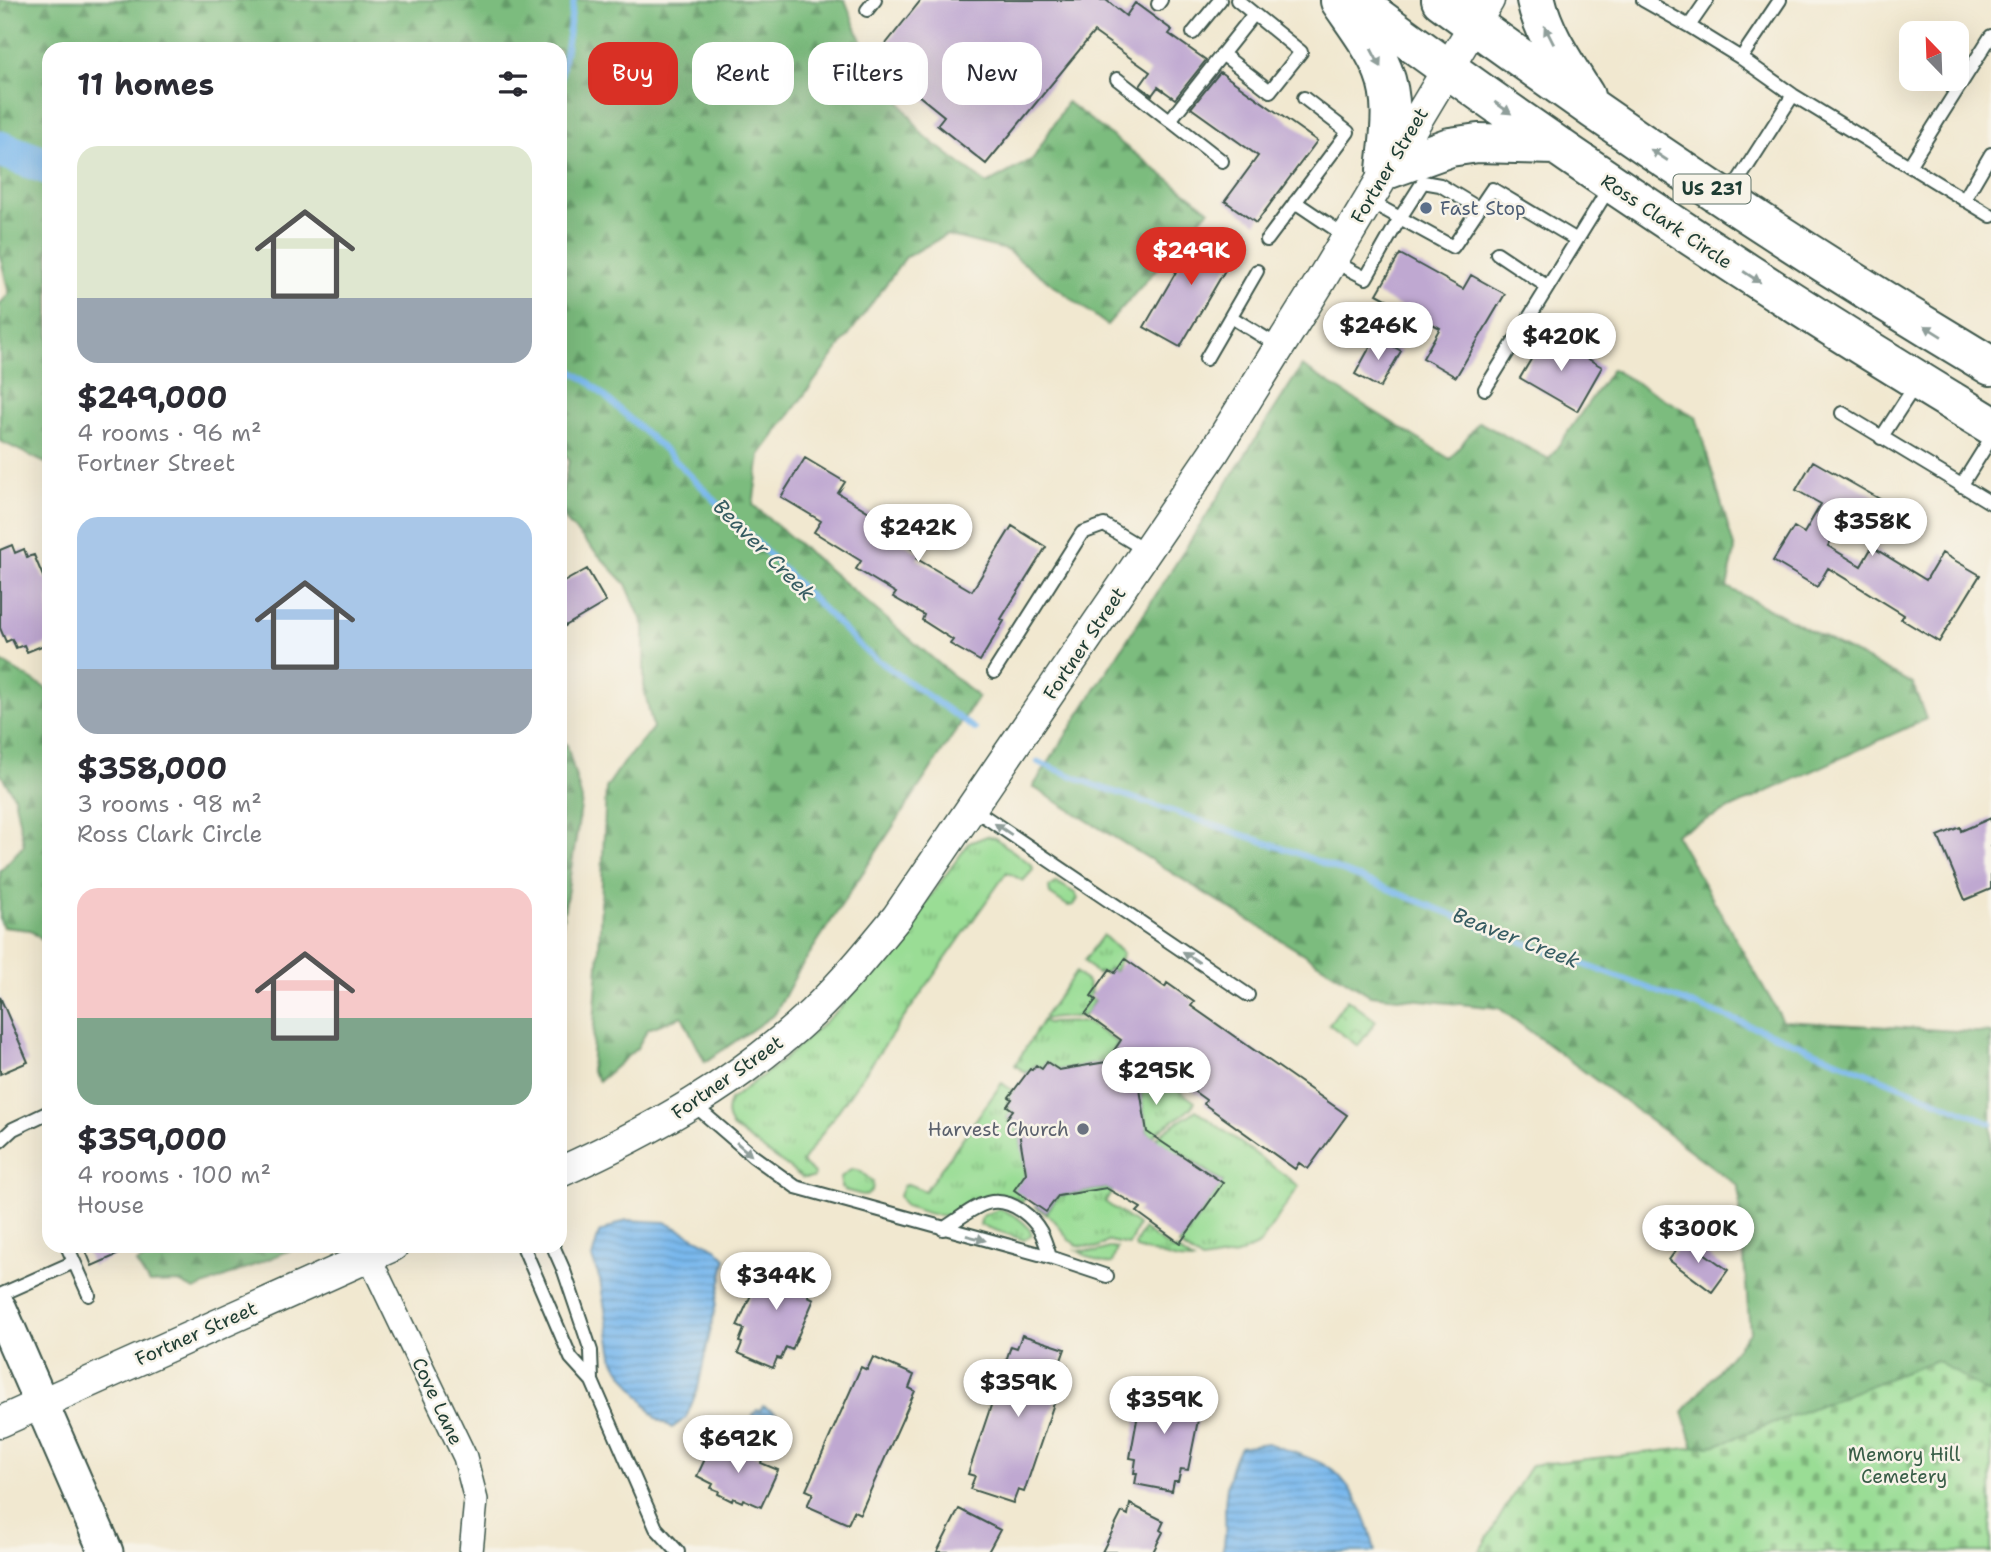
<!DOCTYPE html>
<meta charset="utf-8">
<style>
body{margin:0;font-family:"Shantell Sans",sans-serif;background:#f2f2f3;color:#2b2b33;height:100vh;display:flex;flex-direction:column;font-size:26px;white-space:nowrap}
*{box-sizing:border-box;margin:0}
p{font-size:23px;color:#7c7c81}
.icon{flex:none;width:38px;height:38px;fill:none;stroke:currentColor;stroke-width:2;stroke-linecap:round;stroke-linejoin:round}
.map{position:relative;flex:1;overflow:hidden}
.details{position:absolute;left:42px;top:42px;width:525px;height:1211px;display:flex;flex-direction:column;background:#fff;border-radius:21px;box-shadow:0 7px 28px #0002}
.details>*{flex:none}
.top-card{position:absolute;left:588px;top:42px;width:665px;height:63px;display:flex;gap:14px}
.needle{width:46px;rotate:337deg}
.buttons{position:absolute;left:1899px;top:21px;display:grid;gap:14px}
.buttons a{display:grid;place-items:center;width:70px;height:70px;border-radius:14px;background:#fff;box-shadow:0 7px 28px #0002;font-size:35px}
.price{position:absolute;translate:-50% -60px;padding:0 16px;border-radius:24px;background:#fff;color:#222;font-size:23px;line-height:46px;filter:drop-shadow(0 2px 4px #0008)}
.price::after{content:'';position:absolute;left:50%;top:42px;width:21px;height:16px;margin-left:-10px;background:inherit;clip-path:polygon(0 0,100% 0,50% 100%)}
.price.current{background:#d93025;color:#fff}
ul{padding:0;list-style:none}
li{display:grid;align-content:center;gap:14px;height:371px;padding:0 35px}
li span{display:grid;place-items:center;height:217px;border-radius:21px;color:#555}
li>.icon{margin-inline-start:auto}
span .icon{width:126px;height:126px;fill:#fffc;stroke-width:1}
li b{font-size:30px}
h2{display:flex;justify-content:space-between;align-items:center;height:84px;padding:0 35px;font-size:30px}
.pill{padding:0 24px;border-radius:21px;background:#fff;box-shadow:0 7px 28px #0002;font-size:24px;line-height:63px}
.pill.current{background:#d93025;color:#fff}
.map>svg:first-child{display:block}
.grass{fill:url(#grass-tufts);stroke:#5c8d64;stroke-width:2}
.forest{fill:url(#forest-firs);stroke:#4d7c59;stroke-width:2}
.cemetery{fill:url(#cemetery-stones);stroke:#5c8d64;stroke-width:2}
.park{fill:url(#park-crowns);stroke:#5c8d64;stroke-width:2}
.water{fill:url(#water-rules);stroke:#4c7a90;stroke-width:2}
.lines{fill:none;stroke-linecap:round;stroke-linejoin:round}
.stream{stroke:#79b8ed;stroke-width:6}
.river{stroke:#79b8ed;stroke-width:37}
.building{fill:#bfa8d1}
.service-casing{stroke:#3e574b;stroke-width:16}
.minor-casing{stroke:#3e574b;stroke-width:26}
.tertiary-casing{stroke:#3e574b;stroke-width:33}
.secondary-casing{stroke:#3e574b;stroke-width:37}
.trunk-casing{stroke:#3e574b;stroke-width:42}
.service{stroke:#fff;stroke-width:12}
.minor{stroke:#fff;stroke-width:23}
.tertiary{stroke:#fff;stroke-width:30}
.secondary{stroke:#fff;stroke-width:33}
.trunk{stroke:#fff;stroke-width:38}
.oneway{fill:#8f9e9a}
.service-dot{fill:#5c6f8a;stroke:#f7f3e8;stroke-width:2.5}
.worship-dot{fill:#6b7280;stroke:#f7f3e8;stroke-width:2.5}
.labels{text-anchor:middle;stroke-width:5;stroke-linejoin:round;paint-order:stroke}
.shield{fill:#f7f3e8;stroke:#60746a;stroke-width:2}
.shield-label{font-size:18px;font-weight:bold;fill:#1f3d34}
.street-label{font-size:19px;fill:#1f3d34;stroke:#f7f3e8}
.service-label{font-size:19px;fill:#4e5e75;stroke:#f7f3e8;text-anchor:start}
.worship-label{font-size:19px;fill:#5b616d;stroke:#f7f3e8;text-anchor:end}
.park-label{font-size:19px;fill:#385d47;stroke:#f7f3e8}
.water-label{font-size:21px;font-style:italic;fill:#365c62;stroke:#f7f3e8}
</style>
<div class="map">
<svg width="1991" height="1552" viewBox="0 0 1991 1552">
<defs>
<pattern id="grass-tufts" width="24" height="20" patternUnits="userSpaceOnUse" patternTransform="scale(1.75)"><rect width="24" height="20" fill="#9add95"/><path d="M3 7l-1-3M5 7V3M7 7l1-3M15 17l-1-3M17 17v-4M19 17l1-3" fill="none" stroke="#7db47a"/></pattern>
<pattern id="forest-firs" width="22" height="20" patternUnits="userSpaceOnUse" patternTransform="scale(1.75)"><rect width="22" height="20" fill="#7bbc7e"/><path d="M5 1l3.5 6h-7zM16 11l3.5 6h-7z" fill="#649a68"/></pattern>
<pattern id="cemetery-stones" width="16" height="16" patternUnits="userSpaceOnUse" patternTransform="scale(1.75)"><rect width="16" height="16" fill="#9add95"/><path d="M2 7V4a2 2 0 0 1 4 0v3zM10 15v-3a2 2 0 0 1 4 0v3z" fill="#7db47a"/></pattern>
<pattern id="park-crowns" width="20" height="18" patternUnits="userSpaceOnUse" patternTransform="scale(1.75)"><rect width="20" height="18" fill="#9add95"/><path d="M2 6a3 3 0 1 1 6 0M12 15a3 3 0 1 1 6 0" fill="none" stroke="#7db47a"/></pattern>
<pattern id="water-rules" width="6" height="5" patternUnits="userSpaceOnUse" patternTransform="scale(1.75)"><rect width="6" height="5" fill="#79b8ed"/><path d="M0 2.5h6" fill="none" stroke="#6397c1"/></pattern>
</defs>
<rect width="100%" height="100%" fill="#f7f3e8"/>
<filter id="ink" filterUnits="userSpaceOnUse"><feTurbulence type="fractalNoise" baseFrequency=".0143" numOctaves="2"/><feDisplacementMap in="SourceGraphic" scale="14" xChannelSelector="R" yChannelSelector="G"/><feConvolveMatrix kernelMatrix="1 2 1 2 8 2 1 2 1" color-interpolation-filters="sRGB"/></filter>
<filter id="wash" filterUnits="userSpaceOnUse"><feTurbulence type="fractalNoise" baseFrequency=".00686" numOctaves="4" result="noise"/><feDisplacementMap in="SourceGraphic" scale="28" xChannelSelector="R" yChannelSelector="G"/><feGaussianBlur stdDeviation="1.57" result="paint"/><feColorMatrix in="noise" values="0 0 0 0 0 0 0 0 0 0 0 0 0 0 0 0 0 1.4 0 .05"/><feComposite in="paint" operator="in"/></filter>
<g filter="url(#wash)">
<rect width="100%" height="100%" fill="#f1e8d0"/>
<path class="grass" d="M987,836L995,838L1032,865L1033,870L1023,881L1007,872L802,1162L814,1174L813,1178H803L732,1127C726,1117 726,1111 730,1100L782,1061L840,1008L885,958L969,843Z
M1057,882L1076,894L1078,899L1074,905L1068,906L1050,894L1049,887Z
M1103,935L1123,954L1114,972L1109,968L1106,973L1099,972L1097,974L1084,961Z
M1076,972L1089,984L1088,987L1091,989L1089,992L1091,993L1088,997L1094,1001L1084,1016L1045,1019L1044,1017Z
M1043,1020L1047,1023L1086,1022L1118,1043L1106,1062L1059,1070L1047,1062L1042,1069L1036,1065L1026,1073L1015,1065Z
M1149,1069L1195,1102C1186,1118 1166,1120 1153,1137L1147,1132L1139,1083Z
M1002,1083L1013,1091L1007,1106L1013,1110L1007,1118L1018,1126C1021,1144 1033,1188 1022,1203C983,1178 981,1210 948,1215C935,1218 918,1209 905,1206L899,1196L903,1186L908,1184L925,1191Z
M1196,1110L1299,1186L1259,1245L1237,1255L1202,1261L1179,1245L1223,1182L1180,1152L1162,1178L1156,1139C1167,1125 1183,1121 1196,1110Z
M852,1169L860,1171L873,1182L872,1191L866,1196L844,1190L841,1187V1177Z
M1106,1188L1112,1192L1105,1202L1138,1225L1129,1245L1109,1241L1096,1248L1078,1245L1069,1240L1054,1220L1035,1206L1047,1212L1058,1196Z
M999,1209C1012,1213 1028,1222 1032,1235L1024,1240L980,1225L982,1216Z
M1143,1229L1174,1251L1176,1249L1193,1261L1178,1260L1136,1248L1135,1245Z
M1111,1247L1117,1248L1112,1263C1100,1265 1087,1257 1077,1250L1097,1252Z"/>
<path class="forest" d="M0,0H845L865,51L923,135L987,184L1033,159L1067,102L1209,210L1107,325L1006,250L946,235L906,257L760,455L753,505L978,697L797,973L775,1014L705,1062L682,1016L648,1029L637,1048L599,1081L591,1070L599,951L606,788L623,763L653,728L644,688V626L626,584L566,521L560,502L569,460L560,450V49H49V465L0,441V304L9,294L0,255Z
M1302,366L1450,459L1479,422L1549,459L1612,369L1696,417L1735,550L1727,587L1913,684L1926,719L1675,834L1783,1021L1991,1033V1395L1936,1360L1717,1445L1694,1448L1683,1412L1750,1332L1738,1186L1499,1008L1370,995L1033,787Z
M0,661L49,690V946L30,930L3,927L0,919V871L24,845L14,796L0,773Z
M560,740L567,745L582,800L560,938Z
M174,1246H300L194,1290L179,1282L149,1283L136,1263Z"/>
<path class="cemetery" d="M1936,1360L1991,1395V1552H1479L1531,1465L1717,1445Z"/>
<path class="park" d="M1347,999L1376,1021L1358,1046L1329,1024Z"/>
<path class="water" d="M626,1220L665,1222L716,1248L726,1258L698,1388L686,1418L672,1428L655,1417L614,1361L600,1280L592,1258L599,1233Z
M763,1406L776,1413L774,1418L776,1420C774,1428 774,1428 769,1435L766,1434L758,1443H752L749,1439L751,1435L749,1433C753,1425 748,1418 757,1410L760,1411Z
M1267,1443C1282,1449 1322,1460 1333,1470C1356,1490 1370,1523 1375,1552H1222C1227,1537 1225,1523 1225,1507C1226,1487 1230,1464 1240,1447Z"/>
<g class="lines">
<path class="stream" d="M560,85L574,0
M560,363L590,383L668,453L865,651L975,729
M1038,762L1094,785L1297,853L1501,934L1770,1033L1991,1123"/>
<path class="river" d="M0,149L49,167"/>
</g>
<g id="blocks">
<path class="building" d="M921,0H1106L1126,16L1135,3L1172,30L1169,34L1206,60L1175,99L1158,87L1152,95L1140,86L1150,72L1094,32L986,164L937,125L944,116L907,86L918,72L885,45Z
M1220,72L1317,141L1256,223L1225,201L1258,156L1191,108Z
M1202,227L1238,248L1180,347L1144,327Z
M1400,254L1463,289L1471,275L1505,294L1456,377L1423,358L1440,328L1377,294Z
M1546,334L1602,367L1577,411L1520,378Z
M1376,336L1401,351L1380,388L1355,374Z
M805,458L845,482L838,493L887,523L881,531L921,554L917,559L972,591L1012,526L1046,547L1001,619L1004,621L980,661L950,644L953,640L922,620L924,615L893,597L896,593L856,569L861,561L814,532L821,521L781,497Z
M1813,461L1885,502L1868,531L1844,517L1828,546L1861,566L1872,547L1926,580L1942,553L1980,575L1939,642L1901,619L1904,615L1828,568L1817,587L1773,561L1794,527L1804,533L1821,504L1796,490Z
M12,545L15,553L24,549L27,557L34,555L44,579L49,577V643L27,652L24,645L16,648L12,639L6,642L0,628V550Z
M587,569L606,602L560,629V584Z
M1991,818V889L1965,900L1938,836L1960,827L1961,831Z
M1125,959L1165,987L1167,983L1194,1002L1191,1006L1347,1115L1308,1169L1299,1163L1295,1169L1204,1104L1206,1100L1153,1062L1139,1083L1147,1132L1223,1183L1180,1243L1137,1212L1141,1208L1106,1188L1058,1196L1046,1212L1014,1190L1026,1173L1018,1126L1007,1118L1013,1110L1007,1106L1012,1099L1009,1097L1030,1069L1032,1070L1036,1065L1042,1069L1047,1062L1059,1070L1106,1062L1121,1040L1085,1014L1096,1000L1091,996L1110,969L1115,973Z
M0,997L28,1062L0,1074Z
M1684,1239L1728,1270L1712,1292L1669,1260Z
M84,1246H137L92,1266Z
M779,1257L814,1272L810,1282L813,1283L808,1296L814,1299L792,1350L786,1347L781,1359L777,1358L773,1368L738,1353L742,1343L739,1342L744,1329L737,1326L760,1275L766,1278L772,1265L775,1267Z
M1022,1335L1065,1349L1060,1363L1067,1365L1024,1492L1018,1490L1013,1503L970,1489L975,1476L968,1474L1011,1346L1017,1348Z
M873,1357L914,1375L909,1388L915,1391L860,1514L854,1511L848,1524L807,1506L813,1493L806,1490L861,1367L867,1370Z
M1155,1382L1193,1389L1191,1399L1195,1400L1192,1414L1199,1415L1188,1470L1181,1469L1178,1481H1174L1172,1491L1135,1484L1137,1473H1134L1136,1459L1130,1458L1140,1403L1147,1405L1150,1391L1154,1392Z
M731,1445L762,1459L761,1463L778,1470L761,1507L743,1499L742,1502L733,1498L732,1501L718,1494L719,1491L711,1488L713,1484L697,1476L711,1446L727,1453Z
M1130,1504L1164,1521L1160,1530L1163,1532L1153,1552H1102L1122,1512L1128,1515Z
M959,1509L1000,1530L988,1552H937Z"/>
</g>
</g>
<g filter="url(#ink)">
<use href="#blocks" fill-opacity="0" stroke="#3e574b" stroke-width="2"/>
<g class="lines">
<g class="service-casing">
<path id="service" d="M1643,0L1689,26
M1707,0L1689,26L1741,58L1780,0
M1158,4L1161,0
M867,10L875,0
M1193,33L1220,0
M1222,54L1270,91L1301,52L1237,0
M1741,58L1793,95L1991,216
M1117,79L1222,161
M1170,120L1254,14
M1909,166L1991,36
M1729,195L1793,95
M1964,200L1991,154
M1369,201L1453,247L1492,189L1577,240
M1295,202L1347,237
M1267,240L1348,132L1304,98
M1497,253L1548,287
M1333,261L1366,278L1400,218L1423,182L1440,185L1478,208
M1231,317L1280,347
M1206,359L1257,271
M1485,389L1609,188
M1842,413L1991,503
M1881,438L1916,384
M1961,486L1991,438
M994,672L1082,533L1104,525L1147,551
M972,808L1248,995
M693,1104L753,1156L796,1187L1050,1257L1107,1276
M0,1141L13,1129L49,1112
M943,1229C972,1211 990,1189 1022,1211C1040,1224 1044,1237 1050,1257
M67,1246L89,1295
M523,1246L571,1358L592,1381L656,1528L678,1552
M553,1246L564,1271L591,1351L592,1381
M0,1295L74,1262"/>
</g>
<g class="minor-casing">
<path id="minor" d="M369,1257L465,1457L476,1500L471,1552"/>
</g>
<g class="tertiary-casing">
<path id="tertiary" d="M560,1172C651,1131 739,1082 812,1013C843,983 870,950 897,917L1214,452L1318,285L1489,0
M0,1422L393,1246"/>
</g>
<g class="secondary-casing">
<path id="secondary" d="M0,1309L106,1552"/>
</g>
<g class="trunk-casing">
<path id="trunk" d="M1354,0C1559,153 1772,293 1991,425
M1441,0C1618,131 1802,253 1991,366
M1536,0C1544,35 1566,65 1585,96
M1340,1C1355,23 1373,46 1383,71C1396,103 1389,138 1386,170L1450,147L1478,143L1555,145"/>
</g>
<use href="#service" class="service"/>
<use href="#minor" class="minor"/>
<use href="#tertiary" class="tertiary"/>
<use href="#secondary" class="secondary"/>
<use href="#trunk" class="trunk"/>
</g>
<defs><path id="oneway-solid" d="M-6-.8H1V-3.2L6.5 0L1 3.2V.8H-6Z" transform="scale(1.75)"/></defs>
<g class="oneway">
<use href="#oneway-solid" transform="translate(1549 35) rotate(-117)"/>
<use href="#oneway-solid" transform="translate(1376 58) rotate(62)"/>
<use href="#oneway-solid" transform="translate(1503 108) rotate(35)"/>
<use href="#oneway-solid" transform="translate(1659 155) rotate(-147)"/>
<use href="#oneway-solid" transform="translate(1752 277) rotate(33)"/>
<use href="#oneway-solid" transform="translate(1933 331) rotate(-148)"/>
<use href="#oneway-solid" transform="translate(1003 829) rotate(-146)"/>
<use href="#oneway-solid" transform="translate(1191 957) rotate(-146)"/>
<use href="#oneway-solid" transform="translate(744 1149) rotate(41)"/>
<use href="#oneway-solid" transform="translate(976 1238) rotate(15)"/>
</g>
</g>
<circle class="service-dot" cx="1426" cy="208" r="7"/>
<circle class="worship-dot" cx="1083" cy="1129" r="7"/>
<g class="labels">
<rect class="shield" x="1673.5" y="174.5" width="77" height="29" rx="5"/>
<g class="shield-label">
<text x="1712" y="195">US 231</text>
</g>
<g class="street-label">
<text transform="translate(1389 165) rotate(-59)" y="7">Fortner Street</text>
<text transform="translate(1667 221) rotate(34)" y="7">Ross Clark Circle</text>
<text transform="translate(1084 643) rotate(-56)" y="7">Fortner Street</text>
<text transform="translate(727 1077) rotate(-35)" y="7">Fortner Street</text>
<text transform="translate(196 1333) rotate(-24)" y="7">Fortner Street</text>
<text transform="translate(438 1401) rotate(65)" y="7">Cove Lane</text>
</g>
<g class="service-label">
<text x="1440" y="215">Fast Stop</text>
</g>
<g class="worship-label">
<text x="1069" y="1136">Harvest Church</text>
</g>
<g class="park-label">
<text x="1904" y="1461">Memory Hill<tspan x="1904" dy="22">Cemetery</tspan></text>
</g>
<g class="water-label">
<text transform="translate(764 550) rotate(45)" y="7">Beaver Creek</text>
<text transform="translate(1516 938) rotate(21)" y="7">Beaver Creek</text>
</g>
</g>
</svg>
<div class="buttons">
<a><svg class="needle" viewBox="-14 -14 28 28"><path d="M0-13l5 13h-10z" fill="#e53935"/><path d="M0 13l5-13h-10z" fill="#7c7c81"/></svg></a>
</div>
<b class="price current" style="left:1191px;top:287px">$249K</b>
<b class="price" style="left:1378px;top:362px">$246K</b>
<b class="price" style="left:1561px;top:373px">$420K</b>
<b class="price" style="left:1872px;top:558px">$358K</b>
<b class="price" style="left:918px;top:564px">$242K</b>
<b class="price" style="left:1156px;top:1107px">$295K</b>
<b class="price" style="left:1698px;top:1265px">$300K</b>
<b class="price" style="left:776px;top:1312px">$344K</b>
<b class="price" style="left:1018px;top:1419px">$359K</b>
<b class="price" style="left:1164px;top:1436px">$359K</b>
<b class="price" style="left:738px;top:1475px">$692K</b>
<div class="top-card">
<a class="pill current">Buy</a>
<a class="pill">Rent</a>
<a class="pill">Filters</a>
<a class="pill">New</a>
</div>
<section class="details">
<h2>11 homes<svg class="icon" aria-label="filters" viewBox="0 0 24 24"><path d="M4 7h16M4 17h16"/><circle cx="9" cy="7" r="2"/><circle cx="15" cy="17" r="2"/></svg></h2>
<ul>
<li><span style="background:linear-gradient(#dfe7d0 70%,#9aa5b1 0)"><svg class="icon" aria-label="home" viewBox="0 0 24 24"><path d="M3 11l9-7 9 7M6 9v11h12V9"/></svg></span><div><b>$249,000</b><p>4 rooms · 96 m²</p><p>Fortner Street</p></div></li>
<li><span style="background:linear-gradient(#a9c7e8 70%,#9aa5b1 0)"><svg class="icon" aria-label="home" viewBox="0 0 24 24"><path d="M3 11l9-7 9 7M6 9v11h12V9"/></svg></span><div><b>$358,000</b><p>3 rooms · 98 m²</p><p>Ross Clark Circle</p></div></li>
<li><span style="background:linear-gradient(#f6c9c9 60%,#7fa58c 0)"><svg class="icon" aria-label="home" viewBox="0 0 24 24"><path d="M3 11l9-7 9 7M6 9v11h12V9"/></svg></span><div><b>$359,000</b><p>4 rooms · 100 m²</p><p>House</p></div></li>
</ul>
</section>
</div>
